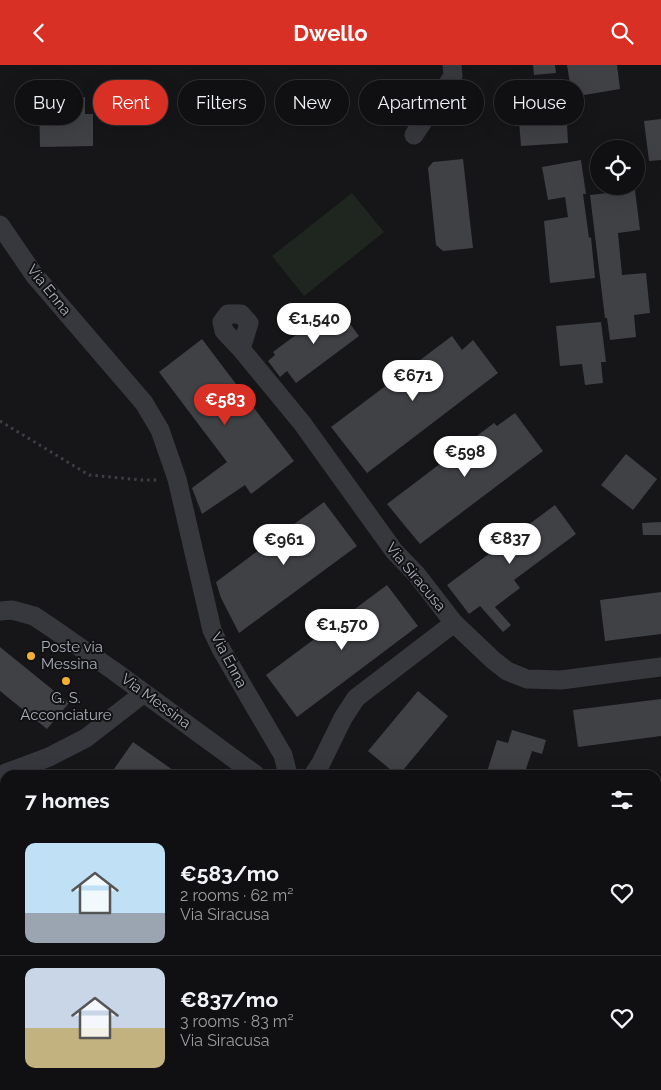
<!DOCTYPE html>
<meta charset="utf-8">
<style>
body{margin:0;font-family:Raleway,sans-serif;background:#19191b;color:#f1f3f6;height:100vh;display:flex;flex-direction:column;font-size:19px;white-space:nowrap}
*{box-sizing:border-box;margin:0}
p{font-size:16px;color:#9c9d9f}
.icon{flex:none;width:28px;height:28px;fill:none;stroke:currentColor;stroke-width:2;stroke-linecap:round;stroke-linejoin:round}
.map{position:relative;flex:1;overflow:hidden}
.details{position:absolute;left:0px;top:705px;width:661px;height:320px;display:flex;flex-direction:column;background:#101012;border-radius:15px 15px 0 0;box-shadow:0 5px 20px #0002,0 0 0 1px #303032}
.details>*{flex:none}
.hud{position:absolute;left:15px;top:15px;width:631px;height:45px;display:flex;gap:10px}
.buttons{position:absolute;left:590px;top:75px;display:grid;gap:10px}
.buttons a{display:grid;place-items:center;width:55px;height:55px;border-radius:50%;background:#101012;box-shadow:0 5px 20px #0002,0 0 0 1px #303032;font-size:25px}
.price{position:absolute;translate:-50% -42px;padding:0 11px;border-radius:18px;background:#fff;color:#222;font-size:16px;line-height:32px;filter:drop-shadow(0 1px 2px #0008)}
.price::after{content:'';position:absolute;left:50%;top:30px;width:15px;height:11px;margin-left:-8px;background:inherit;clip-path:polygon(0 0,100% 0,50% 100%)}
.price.current{background:#d93025;color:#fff}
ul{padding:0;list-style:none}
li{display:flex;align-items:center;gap:15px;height:125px;padding:0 25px}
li+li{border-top:1px solid #303032}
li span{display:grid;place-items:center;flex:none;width:140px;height:100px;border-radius:10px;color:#555}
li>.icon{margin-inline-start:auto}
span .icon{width:60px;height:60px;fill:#fffc;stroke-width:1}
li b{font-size:21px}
h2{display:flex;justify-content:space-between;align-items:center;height:60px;padding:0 25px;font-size:21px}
.pill{padding:0 18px;border-radius:22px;background:#101012;box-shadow:0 5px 20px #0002,0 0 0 1px #303032;font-size:18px;line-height:45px}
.pill.current{background:#d93025;color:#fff}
header{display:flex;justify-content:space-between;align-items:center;height:65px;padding:0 25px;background:#d93025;color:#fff;font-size:22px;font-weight:700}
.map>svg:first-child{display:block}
.green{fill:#1e261f}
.building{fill:#404145}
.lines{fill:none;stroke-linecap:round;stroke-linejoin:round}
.path{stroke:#3d3f44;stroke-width:3;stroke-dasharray:2.5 4;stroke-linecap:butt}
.street{stroke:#37383d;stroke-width:19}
.secondary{stroke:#45474d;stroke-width:26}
.primary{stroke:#53555c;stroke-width:28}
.poi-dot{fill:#f2b134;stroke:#111113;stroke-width:2}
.labels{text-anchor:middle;stroke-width:4;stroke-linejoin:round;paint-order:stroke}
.street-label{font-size:15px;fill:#a8adb8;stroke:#111113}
.poi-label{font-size:15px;fill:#a8adb8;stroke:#111113;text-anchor:start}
</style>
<header><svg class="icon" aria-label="back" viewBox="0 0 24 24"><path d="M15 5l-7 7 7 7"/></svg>Dwello<svg class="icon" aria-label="search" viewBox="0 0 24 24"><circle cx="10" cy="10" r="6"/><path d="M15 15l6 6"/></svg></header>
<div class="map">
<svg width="661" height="1025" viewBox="0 0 661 1025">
<rect width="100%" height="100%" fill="#161618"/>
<path class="green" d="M352,128L384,167L304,231L272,191Z
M661,1004V1025H624L632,1020H656V1006Z"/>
<path class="building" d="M533,0H555L556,8L534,10Z
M567,0H617L620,24L572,32Z
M85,32V49H93V81L40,82L39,33Z
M566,40L568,78L521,81L518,43Z
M661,54V95L649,96L644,56Z
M463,94L473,183L443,186L436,180L428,103L433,97Z
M581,95L586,129H583L589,173L591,172L595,213L550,218L544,156L568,152L565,132L548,135L542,102Z
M635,125L640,165L618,168L622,210L646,208L650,248L634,250L636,272L610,275L607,253H605L590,130Z
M336,240L359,271L296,318L287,306L280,312L268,296L275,290L273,287Z
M601,257L606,297H601L603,318L585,320L582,299L560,301L556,261Z
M452,271L462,285L473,275L498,308L367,408L331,362Z
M202,274L294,396L251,429L245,420L202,449L192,423L227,397L159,307Z
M515,348L543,386L420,479L387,439L494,358L497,361Z
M626,389L657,414L633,445L601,420Z
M324,437L357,481L239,568L221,533L216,517Z
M555,440L576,469L514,515L520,523L495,542L511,560L503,567L480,541L469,549L447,520Z
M661,457V470H643L642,458Z
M387,520L418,561L297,652L266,610Z
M661,527V569L605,576L600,535Z
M0,582L69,638L47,664L0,626Z
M418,626L448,651L399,710H397L368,686Z
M661,634V671L578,682L573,645Z
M512,665L546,675L542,689L532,686L524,710H486L497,675L508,678Z
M133,677L180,710H123L114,704Z
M656,772L661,781V802L656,804Z
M661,895V952L656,954V898Z
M0,916L5,927V1020H47L50,1025H0Z
M661,963V1001L656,1004V965Z
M133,1020H167L169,1025H134Z
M540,1020H627L618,1025H543Z"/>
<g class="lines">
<path class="path" d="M0,356L89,410L141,415H159"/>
<path class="street" d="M414,70L453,11L452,0
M0,160L35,211L144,338L160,365L177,414L212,565L221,584L283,690L288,710
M241,284L224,266L222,257L228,249H241L249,258L241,284L302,358L394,486L417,510L454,558L493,595L507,606L527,614L561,615L661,602
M0,546L12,545L34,551L52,563L114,606L256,710
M6,708L49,692L86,673L144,628
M313,710L321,698L343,653L356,633L454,558
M0,769L5,764
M64,1020L66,1025"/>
<path class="secondary" d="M282,1025L292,1020"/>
<path class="primary" d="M656,846L661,843
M450,1020L454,1025"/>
</g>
<g class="poi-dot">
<circle cx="31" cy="591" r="5"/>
<circle cx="66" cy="616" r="5"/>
</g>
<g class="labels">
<g class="street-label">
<text transform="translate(49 225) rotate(51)" y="5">Via Enna</text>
<text transform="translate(416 512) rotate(50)" y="5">Via Siracusa</text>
<text transform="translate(229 595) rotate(62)" y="5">Via Enna</text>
<text transform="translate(156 636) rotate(36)" y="5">Via Messina</text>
</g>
<g class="poi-label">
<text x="41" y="587">Poste via<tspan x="41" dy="17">Messina</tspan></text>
<text x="66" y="638" text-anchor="middle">G. S.<tspan x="66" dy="17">Acconciature</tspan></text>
</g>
</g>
</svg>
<div class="buttons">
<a><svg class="icon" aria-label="locate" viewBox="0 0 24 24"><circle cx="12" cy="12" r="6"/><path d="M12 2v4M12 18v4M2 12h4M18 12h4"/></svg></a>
</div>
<b class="price" style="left:314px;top:280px">€1,540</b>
<b class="price" style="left:413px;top:337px">€671</b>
<b class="price current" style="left:225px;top:361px">€583</b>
<b class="price" style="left:465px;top:413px">€598</b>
<b class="price" style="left:510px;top:500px">€837</b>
<b class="price" style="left:284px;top:501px">€961</b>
<b class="price" style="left:342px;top:586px">€1,570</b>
<div class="hud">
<a class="pill">Buy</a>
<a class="pill current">Rent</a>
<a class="pill">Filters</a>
<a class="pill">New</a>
<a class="pill">Apartment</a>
<a class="pill">House</a>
</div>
<section class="details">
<h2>7 homes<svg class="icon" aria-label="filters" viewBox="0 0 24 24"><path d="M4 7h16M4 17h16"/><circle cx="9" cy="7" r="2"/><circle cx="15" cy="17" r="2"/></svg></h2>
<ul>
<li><span style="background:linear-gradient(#bfe0f5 70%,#9aa5b1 0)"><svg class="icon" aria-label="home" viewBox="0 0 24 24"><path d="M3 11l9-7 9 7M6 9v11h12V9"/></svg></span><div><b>€583/mo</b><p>2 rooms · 62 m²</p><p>Via Siracusa</p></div><svg class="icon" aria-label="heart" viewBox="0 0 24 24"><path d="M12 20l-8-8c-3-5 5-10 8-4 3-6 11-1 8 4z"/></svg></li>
<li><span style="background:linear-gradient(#c9d6e8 60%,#c2b280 0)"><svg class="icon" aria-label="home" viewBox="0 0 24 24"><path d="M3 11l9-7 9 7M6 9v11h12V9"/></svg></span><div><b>€837/mo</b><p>3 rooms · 83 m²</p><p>Via Siracusa</p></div><svg class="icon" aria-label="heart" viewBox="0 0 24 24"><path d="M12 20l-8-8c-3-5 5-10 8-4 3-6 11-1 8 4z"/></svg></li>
</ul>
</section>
</div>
